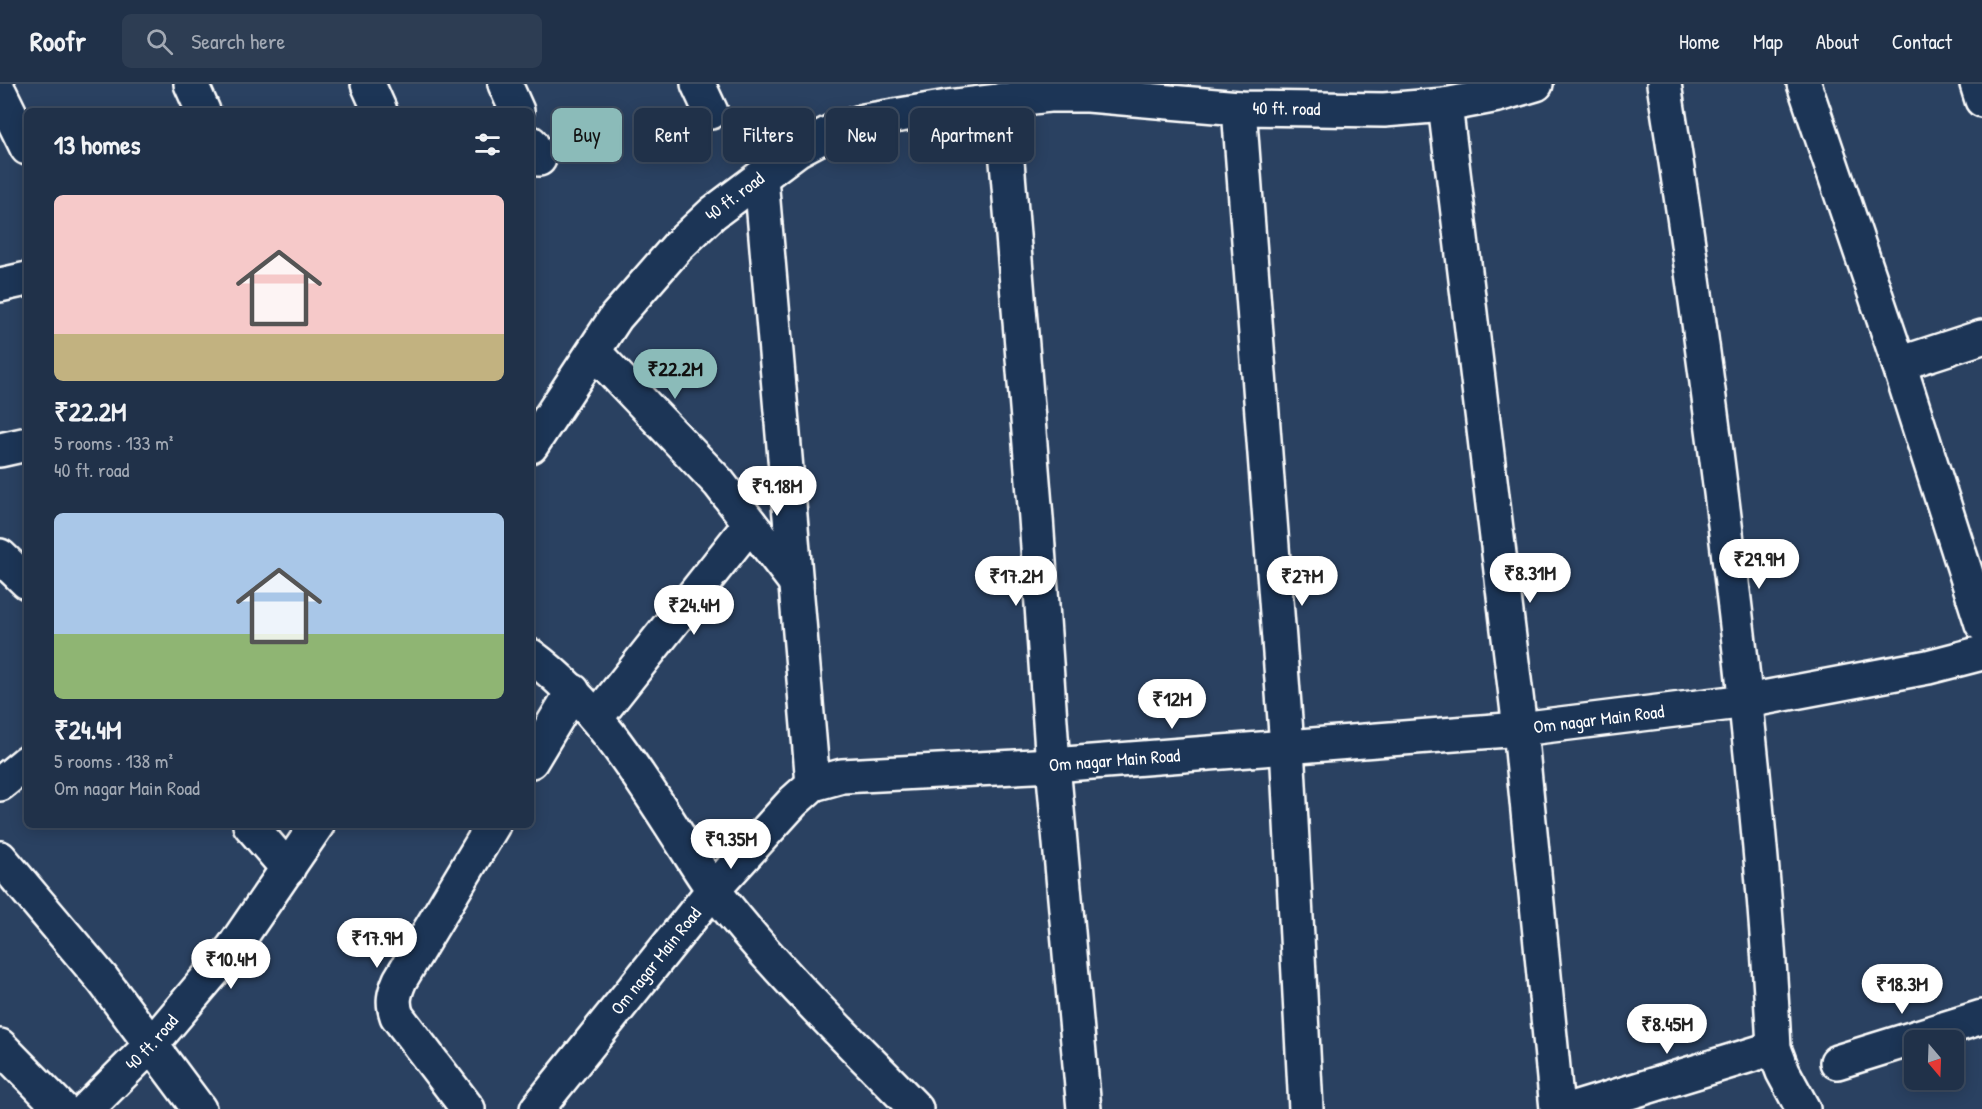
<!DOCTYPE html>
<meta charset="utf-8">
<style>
body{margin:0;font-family:"Patrick Hand",sans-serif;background:#2d3d53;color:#f1f3f6;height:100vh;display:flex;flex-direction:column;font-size:22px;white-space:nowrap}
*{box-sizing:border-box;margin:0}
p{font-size:20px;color:#a2a9b4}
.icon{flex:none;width:33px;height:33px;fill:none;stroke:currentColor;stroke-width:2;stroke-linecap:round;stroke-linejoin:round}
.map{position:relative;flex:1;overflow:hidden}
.side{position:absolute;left:24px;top:24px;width:510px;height:720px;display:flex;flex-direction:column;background:#203149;border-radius:9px;box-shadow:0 3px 15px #0003,0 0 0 2px #3d4c61}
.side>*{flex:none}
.banner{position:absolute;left:552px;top:24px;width:570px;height:54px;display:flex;gap:12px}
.needle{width:39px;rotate:161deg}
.controls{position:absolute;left:1904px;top:946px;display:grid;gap:12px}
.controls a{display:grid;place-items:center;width:60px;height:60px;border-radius:9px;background:#203149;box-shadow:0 3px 15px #0003,0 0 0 2px #3d4c61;font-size:30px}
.price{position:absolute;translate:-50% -51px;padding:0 14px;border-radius:21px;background:#fff;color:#222;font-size:20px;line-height:39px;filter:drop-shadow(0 2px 3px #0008)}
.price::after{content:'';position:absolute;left:50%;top:36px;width:18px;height:14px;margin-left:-9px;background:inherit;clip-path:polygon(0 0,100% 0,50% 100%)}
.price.on{background:#8bbbb9;color:#111}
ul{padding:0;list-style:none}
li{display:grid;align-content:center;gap:12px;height:318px;padding:0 30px}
li span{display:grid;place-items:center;height:186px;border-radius:9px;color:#555}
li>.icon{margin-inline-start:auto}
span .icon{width:108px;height:108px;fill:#fffc;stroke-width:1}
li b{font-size:26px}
h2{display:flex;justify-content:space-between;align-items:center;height:72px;padding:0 30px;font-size:26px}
.chip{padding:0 21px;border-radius:9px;background:#203149;box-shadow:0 3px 15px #0003,0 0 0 2px #3d4c61;font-size:21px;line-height:54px}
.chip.on{background:#8bbbb9;color:#111}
header{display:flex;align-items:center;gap:36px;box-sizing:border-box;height:84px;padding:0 30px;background:#203149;border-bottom:2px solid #3d4c61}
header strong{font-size:28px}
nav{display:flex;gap:33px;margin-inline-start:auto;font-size:21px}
.search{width:420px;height:54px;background:#2d3d53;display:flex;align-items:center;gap:15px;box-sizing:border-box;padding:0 21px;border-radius:9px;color:#a2a9b4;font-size:22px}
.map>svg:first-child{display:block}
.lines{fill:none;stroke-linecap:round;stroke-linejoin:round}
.minor-casing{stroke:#fff;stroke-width:38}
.path{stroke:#fff;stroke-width:4;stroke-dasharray:1.5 4.5;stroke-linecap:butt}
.minor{stroke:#1d3557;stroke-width:33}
.labels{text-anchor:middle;stroke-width:6;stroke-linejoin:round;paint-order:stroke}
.street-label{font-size:18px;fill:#fff;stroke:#1d3557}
</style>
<header>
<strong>Roofr</strong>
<div class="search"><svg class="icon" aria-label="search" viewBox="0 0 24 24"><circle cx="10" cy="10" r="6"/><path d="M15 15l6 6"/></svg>Search here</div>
<nav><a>Home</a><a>Map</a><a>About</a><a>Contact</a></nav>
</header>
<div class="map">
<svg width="1982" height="1025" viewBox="0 0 1982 1025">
<rect width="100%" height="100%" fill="#2a4161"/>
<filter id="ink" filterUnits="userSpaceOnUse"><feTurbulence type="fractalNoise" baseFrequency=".0167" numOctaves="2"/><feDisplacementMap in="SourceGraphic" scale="12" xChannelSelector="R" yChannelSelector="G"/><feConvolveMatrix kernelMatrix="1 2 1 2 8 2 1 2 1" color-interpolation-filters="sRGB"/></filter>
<g filter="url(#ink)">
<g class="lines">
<g class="minor-casing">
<g id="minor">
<path d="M191,0L203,27"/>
<path d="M368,0L380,27"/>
<path d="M505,0L517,27"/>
<path d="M698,0L711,28"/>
<path d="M1664,0C1689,158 1710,315 1729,474C1749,637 1766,800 1774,964L1783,988L1803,1025"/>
<path d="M1804,0L1899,280L1982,540"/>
<path d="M1977,0L1982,16"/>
<path d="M0,9L27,64"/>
<path d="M1002,16L1036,434L1053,681L1084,1025"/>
<path d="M1445,21L1520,645L1557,1025"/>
<path d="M1239,24L1287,662L1306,1025"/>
<path d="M531,59L539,75"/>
<path d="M761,94L813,700"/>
<path d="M0,201L27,195"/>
<path d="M594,268L719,399L796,499"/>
<path d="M1899,280L1982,253"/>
<path id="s1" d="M531,362L616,233L678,162L713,129L797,66L831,48L864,37L948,23L1050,11H1088L1239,24L1384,26L1445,21L1498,11L1536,0"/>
<path d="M0,366L27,360"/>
<path d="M0,472L27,498"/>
<path d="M531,572C597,621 638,690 682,758C693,775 703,792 715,808C775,886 848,955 916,1025"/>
<path d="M597,633L750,440"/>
<path d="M531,677L573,607"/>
<path d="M0,700L27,678"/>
<path d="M250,741L288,785"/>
<path d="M0,774L103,896L199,1025"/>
<path d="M0,962L62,1025"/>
<path d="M1837,978L1982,933"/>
<path id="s2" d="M87,1025L151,961L233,864L317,741"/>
<path d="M468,1025L397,932C392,918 394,910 400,896L493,741"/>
<path id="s3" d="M537,1025L713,806L793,718L813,700L842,692L1053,681L1520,645L1747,617L1928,583L1982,569"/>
<path d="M1574,1025L1774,964"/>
</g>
</g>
<path class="path" d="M738,45L767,46"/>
<use href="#minor" class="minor"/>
</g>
</g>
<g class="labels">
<g class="street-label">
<text dy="6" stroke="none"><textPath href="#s1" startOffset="900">40 ft. road</textPath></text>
<text dy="6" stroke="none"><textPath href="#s1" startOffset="324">40 ft. road</textPath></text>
<text dy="6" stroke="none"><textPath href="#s3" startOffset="1216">Om nagar Main Road</textPath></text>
<text dy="6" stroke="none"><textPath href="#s3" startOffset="730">Om nagar Main Road</textPath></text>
<text dy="6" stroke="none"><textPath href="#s3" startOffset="190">Om nagar Main Road</textPath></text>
<text dy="6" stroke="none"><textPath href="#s2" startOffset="93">40 ft. road</textPath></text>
</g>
</g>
</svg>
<div class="controls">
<a><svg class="needle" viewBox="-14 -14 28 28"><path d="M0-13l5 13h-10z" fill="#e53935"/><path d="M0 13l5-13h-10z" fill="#a2a9b4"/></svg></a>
</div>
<b class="price on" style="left:675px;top:316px">₹22.2M</b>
<b class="price" style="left:777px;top:433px">₹9.18M</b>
<b class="price" style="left:1759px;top:506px">₹29.9M</b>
<b class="price" style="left:1530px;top:520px">₹8.31M</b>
<b class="price" style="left:1016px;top:523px">₹17.2M</b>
<b class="price" style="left:1302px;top:523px">₹27M</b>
<b class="price" style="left:694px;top:552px">₹24.4M</b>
<b class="price" style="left:1172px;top:646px">₹12M</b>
<b class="price" style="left:731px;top:786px">₹9.35M</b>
<b class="price" style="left:377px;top:885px">₹17.9M</b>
<b class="price" style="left:231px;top:906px">₹10.4M</b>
<b class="price" style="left:1902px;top:931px">₹18.3M</b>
<b class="price" style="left:1667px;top:971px">₹8.45M</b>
<div class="banner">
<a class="chip on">Buy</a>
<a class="chip">Rent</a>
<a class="chip">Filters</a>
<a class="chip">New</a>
<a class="chip">Apartment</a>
</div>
<section class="side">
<h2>13 homes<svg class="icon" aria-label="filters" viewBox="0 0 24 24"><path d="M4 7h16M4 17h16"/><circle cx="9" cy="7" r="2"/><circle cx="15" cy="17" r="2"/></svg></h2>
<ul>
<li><span style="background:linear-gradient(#f6c9c9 75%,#c2b280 0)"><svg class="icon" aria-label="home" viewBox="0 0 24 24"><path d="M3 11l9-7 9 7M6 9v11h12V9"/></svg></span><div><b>₹22.2M</b><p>5 rooms · 133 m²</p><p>40 ft. road</p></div></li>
<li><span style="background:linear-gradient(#a9c7e8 65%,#8fb573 0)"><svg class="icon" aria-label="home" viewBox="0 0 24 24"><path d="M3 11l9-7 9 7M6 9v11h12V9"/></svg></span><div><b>₹24.4M</b><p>5 rooms · 138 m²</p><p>Om nagar Main Road</p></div></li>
</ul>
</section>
</div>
